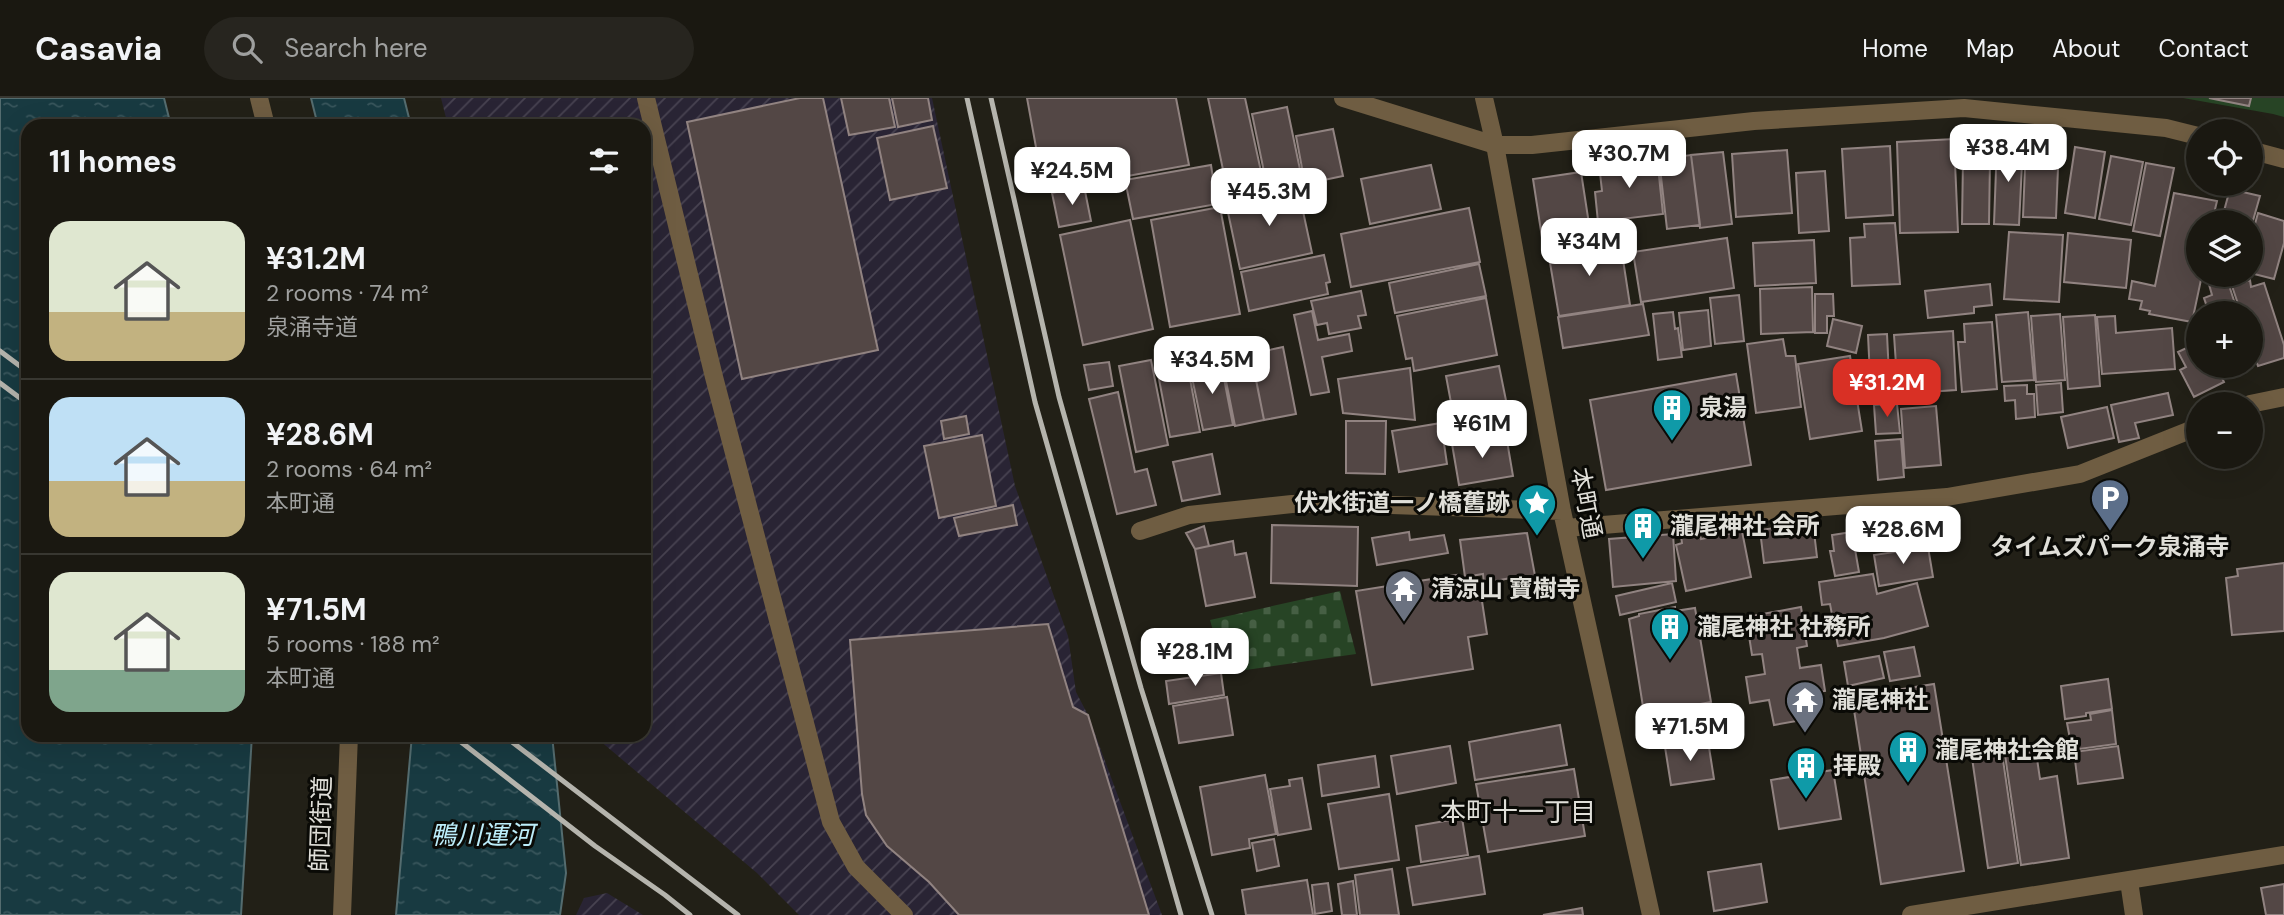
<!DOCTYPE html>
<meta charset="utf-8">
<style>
body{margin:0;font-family:"DM Sans","Noto Sans JP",sans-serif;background:#27251f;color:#f1f3f6;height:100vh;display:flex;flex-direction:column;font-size:26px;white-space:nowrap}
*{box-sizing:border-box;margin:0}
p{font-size:23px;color:#9fa09f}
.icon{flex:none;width:38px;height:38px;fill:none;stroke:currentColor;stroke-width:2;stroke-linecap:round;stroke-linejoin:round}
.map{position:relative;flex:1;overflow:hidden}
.panel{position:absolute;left:21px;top:21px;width:630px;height:623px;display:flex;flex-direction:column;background:#1a1811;border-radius:21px;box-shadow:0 7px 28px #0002,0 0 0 2px #383731}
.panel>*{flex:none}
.tools{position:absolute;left:2186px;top:21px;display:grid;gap:14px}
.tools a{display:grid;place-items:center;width:77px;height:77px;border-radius:50%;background:#1a1811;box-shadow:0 7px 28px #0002,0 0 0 2px #383731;font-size:35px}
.price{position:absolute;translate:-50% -60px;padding:0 16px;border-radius:14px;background:#fff;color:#222;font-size:23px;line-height:46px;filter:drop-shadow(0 2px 4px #0008)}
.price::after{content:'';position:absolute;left:50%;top:42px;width:21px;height:16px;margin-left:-10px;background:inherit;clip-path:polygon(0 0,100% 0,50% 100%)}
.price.active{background:#d93025;color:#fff}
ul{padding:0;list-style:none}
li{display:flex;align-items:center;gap:21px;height:175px;padding:0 28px}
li+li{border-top:2px solid #383731}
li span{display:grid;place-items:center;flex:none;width:196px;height:140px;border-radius:21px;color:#555}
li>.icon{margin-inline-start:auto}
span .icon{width:84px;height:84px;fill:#fffc;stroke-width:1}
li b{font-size:30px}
h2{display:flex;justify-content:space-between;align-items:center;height:84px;padding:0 28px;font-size:30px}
header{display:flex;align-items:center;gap:42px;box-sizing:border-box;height:98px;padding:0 35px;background:#1a1811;border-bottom:2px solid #383731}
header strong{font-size:33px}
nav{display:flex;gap:38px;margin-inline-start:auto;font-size:24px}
.search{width:490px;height:63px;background:#27251f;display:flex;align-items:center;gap:18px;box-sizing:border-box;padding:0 24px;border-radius:38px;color:#9fa09f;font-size:26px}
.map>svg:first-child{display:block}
.industrial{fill:url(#industrial-furrows)}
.green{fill:#274425}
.cemetery{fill:url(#cemetery-stones)}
.water{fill:url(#water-ripples);stroke:#546c6f;stroke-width:2}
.building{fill:#534745;stroke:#918381;stroke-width:2}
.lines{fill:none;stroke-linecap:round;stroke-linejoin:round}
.minor{stroke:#6f5d42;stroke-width:18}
.rail{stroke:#b5b4ad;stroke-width:5}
.labels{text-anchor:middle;stroke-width:6;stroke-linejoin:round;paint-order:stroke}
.poi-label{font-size:24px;font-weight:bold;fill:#e0dfd9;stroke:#0a0a06;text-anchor:start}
.street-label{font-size:24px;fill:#e0dfd9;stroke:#0a0a06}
.neighbourhood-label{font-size:26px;fill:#e0dfd9;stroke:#0a0a06}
.water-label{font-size:26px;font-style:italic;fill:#bcedfa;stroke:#0a0a06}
</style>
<header>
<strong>Casavia</strong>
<div class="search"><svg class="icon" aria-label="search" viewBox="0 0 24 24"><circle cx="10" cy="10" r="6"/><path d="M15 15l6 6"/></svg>Search here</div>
<nav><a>Home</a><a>Map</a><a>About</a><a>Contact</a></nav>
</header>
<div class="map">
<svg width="2284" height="817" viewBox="0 0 2284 817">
<defs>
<pattern id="industrial-furrows" width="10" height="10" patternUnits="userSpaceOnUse" patternTransform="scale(1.75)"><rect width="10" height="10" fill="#292434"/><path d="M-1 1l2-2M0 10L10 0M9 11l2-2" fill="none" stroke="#484351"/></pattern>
<pattern id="cemetery-stones" width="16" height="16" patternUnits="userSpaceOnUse" patternTransform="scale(1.75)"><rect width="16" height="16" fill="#274425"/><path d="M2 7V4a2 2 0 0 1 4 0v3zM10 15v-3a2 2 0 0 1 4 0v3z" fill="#465f44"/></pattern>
<pattern id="water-ripples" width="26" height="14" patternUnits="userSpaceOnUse" patternTransform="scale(1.75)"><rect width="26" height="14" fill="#183a41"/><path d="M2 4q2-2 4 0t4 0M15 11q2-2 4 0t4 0" fill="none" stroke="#39565c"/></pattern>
</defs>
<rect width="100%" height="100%" fill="#222017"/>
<path class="industrial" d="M441,0H932L1015,388L1068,538L1076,594L1088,617L1162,817H799L757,775L593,637H644V28H448Z
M607,795L643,817H576L584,800Z"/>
<path class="green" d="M2183,0H2284V19L2273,16Z"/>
<path class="cemetery" d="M1340,493L1356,556L1225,575L1210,522Z"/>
<path class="water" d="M0,0H164L171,28H28V637H252L241,817H0Z
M311,0H404L411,28H318Z
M412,637H552L566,775L560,817H396Z"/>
<path class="building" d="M800,0H823L878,252L742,281L687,24Z
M841,0H889L895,29L849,37Z
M892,0H928L932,22L898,29Z
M1027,0H1176L1189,67L1044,93Z
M1208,0H1245L1262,78L1226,86Z
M2209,0H2251L2249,8Z
M1287,9L1303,86L1268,93L1252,16Z
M933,28L947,90L890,102L877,40Z
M1333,31L1343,78L1305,86L1296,38Z
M1954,41L1958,134L1900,135L1897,44Z
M2026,44L2059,45L2056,120L2023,119Z
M1997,45L2023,46L2019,127L1994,126Z
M1890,48L1893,117L1846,120L1842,51Z
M2075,49L2105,54L2095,120L2065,115Z
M1787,52L1792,115L1736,119L1732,56Z
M1723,54L1732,126L1700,130L1691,57Z
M1691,57L1700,127L1667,131L1659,61Z
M2111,58L2143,64L2131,127L2099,121Z
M1657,59L1663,116L1598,124L1595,94L1602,93L1599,66Z
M1963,61H1990L1989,126H1962Z
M2146,65L2174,70L2160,138L2133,133Z
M1211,67L1217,106L1133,121L1125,82Z
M1431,67L1441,111L1370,126L1361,81Z
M1825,73L1829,133L1799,135L1796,75Z
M1581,74L1591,139L1543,146L1533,81Z
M1084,88L1091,123L1059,129L1052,95Z
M1298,90L1312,155L1240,171L1226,105Z
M2230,91L2260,98L2250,133V124H2221Z
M2174,95L2217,103L2212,124H2198V177H2202L2192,224L2149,216L2150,213L2140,211L2142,203L2129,201L2132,183L2155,188Z
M1220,109L1240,216L1170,229L1151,122Z
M1469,110L1480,164L1351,189L1341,136Z
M2258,115L2284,123V145L2274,181L2250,175V144Z
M1130,122L1153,231L1083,247L1060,137Z
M1895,125L1900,186L1852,188L1850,140L1865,139L1864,126Z
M2009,134L2063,137L2059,204L2004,201Z
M2068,135L2131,142L2126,190L2064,184Z
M1727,140L1734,190L1641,204L1633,154Z
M1620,142L1630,207L1559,218L1548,153Z
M1814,142L1816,185L1755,188L1753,145Z
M1324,157L1330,184L1326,185L1328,196L1249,213L1241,174Z
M1479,166L1486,198L1395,215L1389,185Z
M2226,178L2238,215H2209L2204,200L2212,197L2208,183Z
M2250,182L2251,189L2264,185L2284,247V260L2258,268L2250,245V215H2241L2232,188Z
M1990,186L1992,207L1974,209V215L1928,220L1925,193Z
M1812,189L1813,234L1761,236L1760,191Z
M1361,193L1366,217L1358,218L1361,230L1329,236L1327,225L1317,227L1311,203Z
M1815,196H1833L1834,218H1827V235H1815Z
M1739,197L1744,243L1715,246L1710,200Z
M1486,200L1497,257L1414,273L1412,260L1406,261L1397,218Z
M1643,206L1649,237L1563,250L1558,219Z
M1708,212L1711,248L1683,252L1679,215Z
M1312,213L1318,242L1349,236L1352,253L1322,259L1329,294L1311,297L1294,217Z
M1673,214L1675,231L1678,230L1682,259L1658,262L1653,216Z
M2028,214L2034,282L2002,284L1996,217Z
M2060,216L2065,282L2036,284L2031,218Z
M2095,217L2100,288L2068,291L2063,219Z
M2115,218L2116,235L2172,230L2175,271L2102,276L2097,219Z
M1833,221L1862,228L1856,255L1827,248Z
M1992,224L1997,291L1962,294L1958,244H1965L1964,226Z
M1953,233L1956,292L1898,296L1894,237Z
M1887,236L1890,299L1871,300L1868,237Z
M1783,241L1786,258H1795L1801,309L1756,315L1747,246Z
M2197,245L2198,268H2216L2224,284L2194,299L2180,272L2186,269L2178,254Z
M1283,249L1296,316L1264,322L1251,256Z
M1251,257L1264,322L1235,328L1222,263Z
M1850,258L1862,333L1810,341L1798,266Z
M1151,262L1168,347L1136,354L1119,268Z
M1109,264L1113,288L1089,292L1084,267Z
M1221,265L1233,327L1203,332L1190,270Z
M1499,268L1512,332L1458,342L1446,278Z
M1188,270L1200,334L1170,339L1158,276Z
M1410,270L1415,322L1343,315L1338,281Z
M1736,276L1751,367L1606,392L1590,302Z
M2061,285L2063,314L2038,317L2036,287Z
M2027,287V296H2034L2035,319L2016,321L2015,302L2005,303L2004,288Z
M1118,294L1135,374L1147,371L1156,407L1117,416L1089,301Z
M2168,295L2173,317L2135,325L2139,340L2119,344L2111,307Z
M1897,306L1900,335L1876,336L1874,307Z
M1936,308L1941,367L1905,370L1901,311Z
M2107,309L2114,340L2068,350L2061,319Z
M966,318L969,336L944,341L941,323Z
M1346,323H1386L1385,376L1346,375Z
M1441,325L1447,366L1399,374L1392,333Z
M982,337L996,408L939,420L924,348Z
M1506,337L1513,378L1459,387L1452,346Z
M1901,341L1904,379L1878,382L1875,343Z
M1212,356L1220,396L1182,403L1173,364Z
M1013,407L1017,427L959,438L954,420Z
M1926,417L1930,443L1883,449L1880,424Z
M1813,425L1817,459L1764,465L1760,432Z
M1272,427L1358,429L1357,488L1271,485Z
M1204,428L1209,448L1195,451L1186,435Z
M1742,433L1751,479L1686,493L1676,447L1682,445L1681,438L1699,434L1701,441Z
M1409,434L1410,442L1444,437L1448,455L1377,467L1372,440Z
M1852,434L1859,474L1835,478L1830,453H1834L1832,437Z
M1527,435L1536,483L1512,487L1511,480L1484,485L1483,476L1465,479L1460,442Z
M1673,436L1676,483L1613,489L1609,441Z
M1233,443L1235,457L1246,455L1255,499L1206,508L1195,451Z
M1928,449L1933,479L1879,488L1874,457Z
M2284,465V533L2232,537L2226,480L2238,478L2237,471Z
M1873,476L1877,496L1917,485L1928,528L1884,540L1838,548L1830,506L1822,507L1819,484Z
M1457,477L1460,493L1480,490L1487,536L1468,539L1473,571L1372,587L1356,493Z
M1672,485L1676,504L1620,517L1616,498Z
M1675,509V513L1695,510L1711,604L1700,606L1701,613L1658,620L1657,613L1644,615L1629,521L1639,518V516Z
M1801,509L1807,548L1797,550L1800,570L1821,567L1825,593L1804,596L1808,621L1774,627L1769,602L1750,605L1746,579L1765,576L1762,556L1752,557L1746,519Z
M1048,526L1073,609L1088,617L1149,817H959L929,784L887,748L866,717L862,696L850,542Z
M1914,549L1920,578L1890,583L1884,554Z
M1879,558L1884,580L1848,588L1844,564Z
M1221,575L1224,597L1169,606L1166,583Z
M2108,581L2112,611L2086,615V618L2065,621L2061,588Z
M1934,586L1964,773L1881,786L1852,599Z
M1227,599L1233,637L1179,645L1173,608Z
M2112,612L2116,646L2072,652L2067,625L2091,622L2090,616Z
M1560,627L1567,667L1475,682L1469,644Z
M1708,643L1714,681L1671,687L1665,649Z
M1450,648L1456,685L1397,696L1391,658Z
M2118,648L2123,680L2078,686L2074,654Z
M2036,654L2040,681L2057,678L2069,760L2021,767L2005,657Z
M2002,655L2018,765L1988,770L1972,660Z
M1375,658L1379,689L1322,698L1318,667Z
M1574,671L1585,738L1488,754L1476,686Z
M1833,672L1841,721L1779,731L1771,682Z
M1265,677L1276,736L1249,741L1250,750L1212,757L1200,689Z
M1302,680L1311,731L1278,737L1270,691L1290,688L1289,682Z
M1389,696L1399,762L1339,771L1328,706Z
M1462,720L1468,757L1421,764L1416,728Z
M1274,741L1279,768L1257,773L1252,745Z
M1479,758L1485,796L1413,807L1407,770Z
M1761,766L1767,804L1714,813L1708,774Z
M1392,771L1399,817H1360L1355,777Z
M1307,782L1313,817H1246L1242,792Z
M1353,783L1357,817H1342L1338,786Z
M1328,785L1332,813L1315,816L1312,787Z
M2284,786V817H2266L2261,790Z
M1582,810L1583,817H1543Z"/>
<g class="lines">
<path class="minor" d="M259,0L266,28
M646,0L714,279L831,724L856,769L904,817
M1343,0L1495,47H1532L1754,23L1964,10L2166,30L2198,38
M1484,0L1495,47L1562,413L1651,817
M2250,52L2284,61
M2250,306L2284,299
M1566,430L1947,399L2080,376L2198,329
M1140,433L1189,417L1292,406L1335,405L1562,413
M2129,783L2134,817
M342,817L349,637
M1911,817L2284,757"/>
<path class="rail" d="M967,0L1035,304L1181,817
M991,0L1059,299L1141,590L1212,817
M0,253L28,274
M0,285L28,306
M452,637L595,748L665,797L690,817
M503,637L738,817"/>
</g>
<defs>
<g id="building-pin" transform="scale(2.0125)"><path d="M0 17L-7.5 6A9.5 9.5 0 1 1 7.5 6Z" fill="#0f9aa8" stroke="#0a0a06"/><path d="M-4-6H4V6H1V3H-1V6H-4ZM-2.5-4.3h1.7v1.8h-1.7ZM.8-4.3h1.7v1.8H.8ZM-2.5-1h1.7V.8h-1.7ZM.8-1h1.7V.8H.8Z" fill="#fff"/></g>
<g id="parking-pin" transform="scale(2.0125)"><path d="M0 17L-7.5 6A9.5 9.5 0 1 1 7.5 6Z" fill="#5c6f8a" stroke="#0a0a06"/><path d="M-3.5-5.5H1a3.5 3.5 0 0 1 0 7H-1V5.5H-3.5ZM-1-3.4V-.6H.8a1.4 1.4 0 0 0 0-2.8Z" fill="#fff"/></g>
<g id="sight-pin" transform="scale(2.0125)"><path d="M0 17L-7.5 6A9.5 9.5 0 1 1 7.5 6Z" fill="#0f9aa8" stroke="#0a0a06"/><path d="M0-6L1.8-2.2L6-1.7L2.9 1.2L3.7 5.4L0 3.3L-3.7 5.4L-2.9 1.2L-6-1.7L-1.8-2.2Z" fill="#fff"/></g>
<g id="temple-pin" transform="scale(2.0125)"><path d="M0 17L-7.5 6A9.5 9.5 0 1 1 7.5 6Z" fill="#6b7280" stroke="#0a0a06"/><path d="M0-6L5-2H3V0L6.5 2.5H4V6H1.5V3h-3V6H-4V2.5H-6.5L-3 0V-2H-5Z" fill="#fff"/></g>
</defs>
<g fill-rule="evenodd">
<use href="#building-pin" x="1672" y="310"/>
<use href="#parking-pin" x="2110" y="400"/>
<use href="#sight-pin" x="1537" y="405"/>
<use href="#building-pin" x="1643" y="428"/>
<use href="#temple-pin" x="1404" y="491"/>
<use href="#building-pin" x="1670" y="529"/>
<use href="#temple-pin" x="1805" y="602"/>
<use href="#building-pin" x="1908" y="652"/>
<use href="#building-pin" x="1806" y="668"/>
</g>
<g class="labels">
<g class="poi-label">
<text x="1699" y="318">泉湯</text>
<text x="1510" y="413" text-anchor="end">伏水街道一ノ橋舊跡</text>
<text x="1670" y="436">瀧尾神社 会所</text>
<text x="2110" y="457" text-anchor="middle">タイムズパーク泉涌寺</text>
<text x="1431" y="499">清涼山 寶樹寺</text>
<text x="1697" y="537">瀧尾神社 社務所</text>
<text x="1832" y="610">瀧尾神社</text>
<text x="1935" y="660">瀧尾神社会館</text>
<text x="1833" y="676">拝殿</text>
</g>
<g class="street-label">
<text transform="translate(1586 405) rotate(79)" y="8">本町通</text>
<text transform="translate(321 726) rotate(-88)" y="8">師団街道</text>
</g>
<g class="neighbourhood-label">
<text x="1518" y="723">本町十一丁目</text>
</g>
<g class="water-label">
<text x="482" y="746">鴨川運河</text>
</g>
</g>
</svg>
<div class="tools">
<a><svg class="icon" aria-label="locate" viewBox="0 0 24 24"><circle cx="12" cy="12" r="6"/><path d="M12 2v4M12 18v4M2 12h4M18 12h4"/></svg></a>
<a><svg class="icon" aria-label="layers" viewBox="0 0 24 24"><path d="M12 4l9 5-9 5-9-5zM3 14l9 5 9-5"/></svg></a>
<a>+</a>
<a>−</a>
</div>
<b class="price" style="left:2008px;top:86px">¥38.4M</b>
<b class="price" style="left:1629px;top:92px">¥30.7M</b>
<b class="price" style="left:1072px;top:109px">¥24.5M</b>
<b class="price" style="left:1269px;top:130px">¥45.3M</b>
<b class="price" style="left:1589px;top:180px">¥34M</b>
<b class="price" style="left:1212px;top:298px">¥34.5M</b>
<b class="price active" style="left:1887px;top:321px">¥31.2M</b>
<b class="price" style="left:1482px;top:362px">¥61M</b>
<b class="price" style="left:1903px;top:468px">¥28.6M</b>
<b class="price" style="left:1195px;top:590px">¥28.1M</b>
<b class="price" style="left:1690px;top:665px">¥71.5M</b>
<section class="panel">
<h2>11 homes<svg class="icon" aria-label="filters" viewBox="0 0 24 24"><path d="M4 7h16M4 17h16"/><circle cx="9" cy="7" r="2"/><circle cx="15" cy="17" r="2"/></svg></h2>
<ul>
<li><span style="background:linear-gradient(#dfe7d0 65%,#c2b280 0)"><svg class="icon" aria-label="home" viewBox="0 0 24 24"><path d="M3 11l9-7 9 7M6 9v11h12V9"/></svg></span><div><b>¥31.2M</b><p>2 rooms · 74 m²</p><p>泉涌寺道</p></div></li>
<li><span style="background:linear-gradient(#bfe0f5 60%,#c2b280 0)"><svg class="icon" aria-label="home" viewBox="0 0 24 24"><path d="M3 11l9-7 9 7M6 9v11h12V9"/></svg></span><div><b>¥28.6M</b><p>2 rooms · 64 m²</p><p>本町通</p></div></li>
<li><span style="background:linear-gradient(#dfe7d0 70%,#7fa58c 0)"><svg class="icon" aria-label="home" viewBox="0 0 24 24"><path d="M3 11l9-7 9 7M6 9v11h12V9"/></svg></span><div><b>¥71.5M</b><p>5 rooms · 188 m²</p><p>本町通</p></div></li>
</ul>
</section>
</div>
